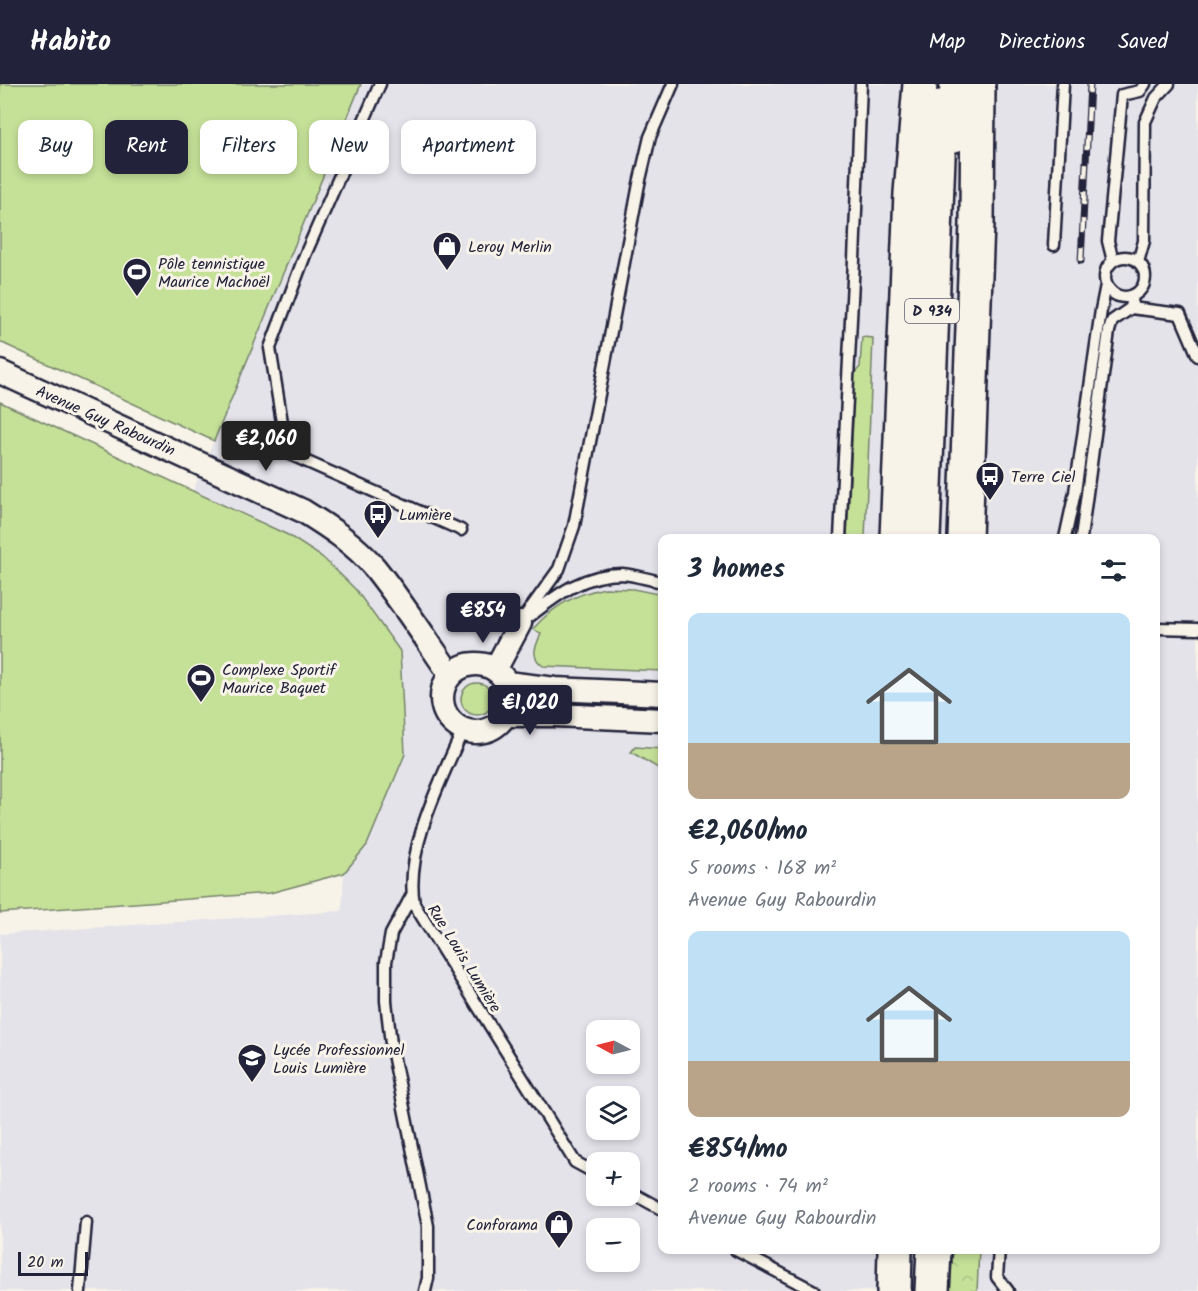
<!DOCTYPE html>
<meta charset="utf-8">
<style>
body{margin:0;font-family:Kalam,sans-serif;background:#f2f2f3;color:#1f2937;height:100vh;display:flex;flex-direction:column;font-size:22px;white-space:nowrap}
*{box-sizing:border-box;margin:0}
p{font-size:20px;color:#747a83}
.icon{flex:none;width:33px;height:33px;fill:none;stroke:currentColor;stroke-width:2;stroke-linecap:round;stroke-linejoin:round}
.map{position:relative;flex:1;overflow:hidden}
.sheet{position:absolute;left:658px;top:450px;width:502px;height:720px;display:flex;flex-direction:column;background:#fff;border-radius:12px;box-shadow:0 3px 9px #0003}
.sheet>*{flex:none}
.hud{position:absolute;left:18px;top:36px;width:550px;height:54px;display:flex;gap:12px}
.needle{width:39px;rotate:277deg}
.tools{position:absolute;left:586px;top:936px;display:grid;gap:12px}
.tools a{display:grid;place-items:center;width:54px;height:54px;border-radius:12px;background:#fff;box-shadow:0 3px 9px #0003;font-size:30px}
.scale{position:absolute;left:18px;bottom:15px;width:70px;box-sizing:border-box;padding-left:6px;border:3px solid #22223b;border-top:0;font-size:16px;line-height:21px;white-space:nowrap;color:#22223b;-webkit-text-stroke:4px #f7f3e8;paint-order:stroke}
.price{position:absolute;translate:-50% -51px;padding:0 14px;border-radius:6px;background:#22223b;color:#fff;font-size:20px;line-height:39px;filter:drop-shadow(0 2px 3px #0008)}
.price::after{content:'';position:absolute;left:50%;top:36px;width:18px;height:14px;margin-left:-9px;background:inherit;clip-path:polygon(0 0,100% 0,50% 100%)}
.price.current{background:#222;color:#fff}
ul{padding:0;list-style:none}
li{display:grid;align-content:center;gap:12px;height:318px;padding:0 30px}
li span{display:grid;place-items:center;height:186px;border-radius:12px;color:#555}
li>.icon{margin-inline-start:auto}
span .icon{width:108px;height:108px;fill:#fffc;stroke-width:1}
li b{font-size:26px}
h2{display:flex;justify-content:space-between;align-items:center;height:72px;padding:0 30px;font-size:26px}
.chip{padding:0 21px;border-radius:12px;background:#fff;box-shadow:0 3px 9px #0003;font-size:21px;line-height:54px}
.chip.current{background:#22223b;color:#fff}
header{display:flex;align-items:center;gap:36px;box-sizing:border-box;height:84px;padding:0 30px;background:#22223b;color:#fff}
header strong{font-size:28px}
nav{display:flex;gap:33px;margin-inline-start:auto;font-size:21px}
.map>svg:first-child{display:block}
.built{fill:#e4e3ea;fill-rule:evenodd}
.grass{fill:#c5e198;stroke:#74826a;stroke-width:1.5}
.forest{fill:url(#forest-crowns);stroke:#74826a;stroke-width:1.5}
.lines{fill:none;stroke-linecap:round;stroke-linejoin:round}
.service-casing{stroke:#22223b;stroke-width:15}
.minor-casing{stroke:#22223b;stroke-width:27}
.primary-casing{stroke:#22223b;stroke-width:38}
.service{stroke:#f7f3e8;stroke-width:10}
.minor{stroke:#f7f3e8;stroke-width:22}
.primary{stroke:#f7f3e8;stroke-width:33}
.rail-casing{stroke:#22223b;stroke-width:7}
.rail{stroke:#f7f3e8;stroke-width:4.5;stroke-dasharray:14;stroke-linecap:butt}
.labels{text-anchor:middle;stroke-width:6;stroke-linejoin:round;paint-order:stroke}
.shield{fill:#f7f3e8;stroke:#62616f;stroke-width:1.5}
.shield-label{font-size:15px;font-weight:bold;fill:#22223b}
.poi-label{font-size:16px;fill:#22223b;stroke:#f7f3e8;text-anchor:start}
.street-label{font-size:16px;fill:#22223b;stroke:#f7f3e8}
</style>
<header>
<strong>Habito</strong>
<nav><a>Map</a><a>Directions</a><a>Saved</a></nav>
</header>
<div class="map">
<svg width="1198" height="1207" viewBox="0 0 1198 1207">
<defs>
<pattern id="forest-crowns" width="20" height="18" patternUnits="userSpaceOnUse" patternTransform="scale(1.5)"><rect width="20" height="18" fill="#c5e198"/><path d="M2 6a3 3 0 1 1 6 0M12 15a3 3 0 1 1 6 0" fill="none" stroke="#a9c184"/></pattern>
</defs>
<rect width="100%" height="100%" fill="#f7f3e8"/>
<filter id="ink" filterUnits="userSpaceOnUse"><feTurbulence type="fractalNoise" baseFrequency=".0167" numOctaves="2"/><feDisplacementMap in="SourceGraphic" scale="12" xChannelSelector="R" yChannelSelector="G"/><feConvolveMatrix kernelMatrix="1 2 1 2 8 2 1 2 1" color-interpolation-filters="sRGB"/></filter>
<g filter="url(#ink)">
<path class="built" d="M361,0H1198V1207H0V850L342,827L344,789L367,761L400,568L356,506L340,490L302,459L193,407ZM663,454H1156V1166H663ZM597,946H630V980H597ZM597,1012H630V1046H597ZM597,1078H630V1112H597ZM597,1144H630V1178H597Z"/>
<path class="grass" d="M0,0H361L214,357L0,258Z
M862,253L873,254L865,454H847L853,335L850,323L852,292L860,283Z
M0,318L288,451L322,473L340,490L356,506L400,567L405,670L367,761L344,789L270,809L0,829Z
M605,504L633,505L663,511V587L543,582C530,573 535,563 541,550L533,545C553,522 575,510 605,504Z
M461 615a16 16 0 1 1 32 0a16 16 0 1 1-32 0Z
M635,663L663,665V687L631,668Z"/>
<path class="forest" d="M953,1166H979L977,1207H950Z"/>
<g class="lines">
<g class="service-casing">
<path id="service" d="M380,0L305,171L270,264L287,369L461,446
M1054,161L1063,0
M1105 193a20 20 0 1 1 40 0a20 20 0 1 1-40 0Z
M1113,177L1108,157L1122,11L1140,7L1145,0
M1138,178L1144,157L1145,38L1156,14L1169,0
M1131,224L1180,230L1198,272
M840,454L854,176L861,0
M1065,454L1075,408L1101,226L1106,201
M1081,454L1109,247L1112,237L1131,224L1133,211
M530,532C558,510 584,490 622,490C635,491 650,496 663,498
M520,539L559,485L574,442L639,100L650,53L673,0
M1156,544L1198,545
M463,646C441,696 404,767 414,820L575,1078L597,1090
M412,811L391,850L386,878V917L391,960L428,1142V1194L425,1207
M630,1108L663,1126
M736,1166L814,1207
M999,1166L997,1193L1008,1207
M80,1207L86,1138"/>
</g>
<g class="minor-casing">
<path id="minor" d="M0,288L303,427C329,443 355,460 375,484C402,518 426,555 450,590
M442 614a34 34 0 1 1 68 0a34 34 0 1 1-68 0Z
M495,586L520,539
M507,599L555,605L663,610
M506,631H554L663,636"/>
</g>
<g class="primary-casing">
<path id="primary" d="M954,51L957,0
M897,454L911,109L920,0
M923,454L940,23
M965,454L977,139L978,0
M894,1207L895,1166
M932,1207L934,1166"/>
</g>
<use href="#service" class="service"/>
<use href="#minor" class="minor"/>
<use href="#primary" class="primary"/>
<g class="rail-casing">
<path id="rail" d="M1081,177L1090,0"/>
</g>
<use href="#rail" class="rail"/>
</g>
</g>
<defs>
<g id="shop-pin" transform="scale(1.5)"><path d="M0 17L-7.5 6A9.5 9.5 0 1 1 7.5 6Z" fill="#22223b" stroke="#f7f3e8"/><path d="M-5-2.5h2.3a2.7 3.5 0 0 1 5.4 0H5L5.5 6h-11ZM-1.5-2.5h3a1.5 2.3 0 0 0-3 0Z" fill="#fff"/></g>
<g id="stadium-pin" transform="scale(1.5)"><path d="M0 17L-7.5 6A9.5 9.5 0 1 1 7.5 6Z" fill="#22223b" stroke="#f7f3e8"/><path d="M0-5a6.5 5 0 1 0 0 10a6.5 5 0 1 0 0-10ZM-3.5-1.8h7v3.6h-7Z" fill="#fff"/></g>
<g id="bus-pin" transform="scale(1.5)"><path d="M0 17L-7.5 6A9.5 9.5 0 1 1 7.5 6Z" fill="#22223b" stroke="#f7f3e8"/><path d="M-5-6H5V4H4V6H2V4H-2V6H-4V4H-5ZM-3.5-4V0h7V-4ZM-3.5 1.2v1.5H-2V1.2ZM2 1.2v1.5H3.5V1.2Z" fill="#fff"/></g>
<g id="school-pin" transform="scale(1.5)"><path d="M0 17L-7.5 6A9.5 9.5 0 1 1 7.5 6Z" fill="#22223b" stroke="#f7f3e8"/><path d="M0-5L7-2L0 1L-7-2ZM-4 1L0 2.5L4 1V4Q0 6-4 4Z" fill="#fff"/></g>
</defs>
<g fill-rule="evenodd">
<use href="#shop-pin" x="447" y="162"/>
<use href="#stadium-pin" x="137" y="188"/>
<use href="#bus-pin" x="990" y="392"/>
<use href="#bus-pin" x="378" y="430"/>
<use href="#stadium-pin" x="201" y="594"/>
<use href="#school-pin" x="252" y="974"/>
<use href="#shop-pin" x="559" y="1140"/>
</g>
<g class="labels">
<rect class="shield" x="905" y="215" width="54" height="24" rx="4.5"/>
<g class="shield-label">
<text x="932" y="232">D 934</text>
</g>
<g class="poi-label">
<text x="468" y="168">Leroy Merlin</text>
<text x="158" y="185">Pôle tennistique<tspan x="158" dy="18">Maurice Machoël</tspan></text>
<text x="1011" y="398">Terre Ciel</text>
<text x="399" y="436">Lumière</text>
<text x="222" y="591">Complexe Sportif<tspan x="222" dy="18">Maurice Baquet</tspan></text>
<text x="273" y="971">Lycée Professionnel<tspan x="273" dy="18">Louis Lumière</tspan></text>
<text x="538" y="1146" text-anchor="end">Conforama</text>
</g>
<g class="street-label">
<text transform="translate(106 336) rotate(24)" y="6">Avenue Guy Rabourdin</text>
<text transform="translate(465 874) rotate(58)" y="6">Rue Louis Lumière</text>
</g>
</g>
</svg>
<div class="tools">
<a><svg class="needle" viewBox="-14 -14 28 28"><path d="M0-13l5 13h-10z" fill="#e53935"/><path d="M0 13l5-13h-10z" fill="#747a83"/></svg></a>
<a><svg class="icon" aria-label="layers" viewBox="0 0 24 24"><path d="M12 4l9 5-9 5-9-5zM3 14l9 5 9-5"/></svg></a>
<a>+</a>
<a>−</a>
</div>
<div class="scale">20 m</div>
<b class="price current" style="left:266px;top:388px">€2,060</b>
<b class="price" style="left:483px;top:560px">€854</b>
<b class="price" style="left:530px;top:652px">€1,020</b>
<div class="hud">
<a class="chip">Buy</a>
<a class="chip current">Rent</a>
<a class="chip">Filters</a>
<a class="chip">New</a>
<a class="chip">Apartment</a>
</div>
<section class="sheet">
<h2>3 homes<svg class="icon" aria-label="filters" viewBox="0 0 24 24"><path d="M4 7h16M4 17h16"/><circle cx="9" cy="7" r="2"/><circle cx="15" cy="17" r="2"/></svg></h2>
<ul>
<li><span style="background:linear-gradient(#bfe0f5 70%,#b9a48a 0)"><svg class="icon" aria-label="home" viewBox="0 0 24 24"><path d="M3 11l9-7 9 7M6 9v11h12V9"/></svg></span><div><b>€2,060/mo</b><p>5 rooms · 168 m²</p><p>Avenue Guy Rabourdin</p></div></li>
<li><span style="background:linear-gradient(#bfe0f5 70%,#b9a48a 0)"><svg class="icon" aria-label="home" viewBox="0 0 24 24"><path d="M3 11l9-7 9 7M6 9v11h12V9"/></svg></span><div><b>€854/mo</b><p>2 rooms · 74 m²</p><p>Avenue Guy Rabourdin</p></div></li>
</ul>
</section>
</div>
